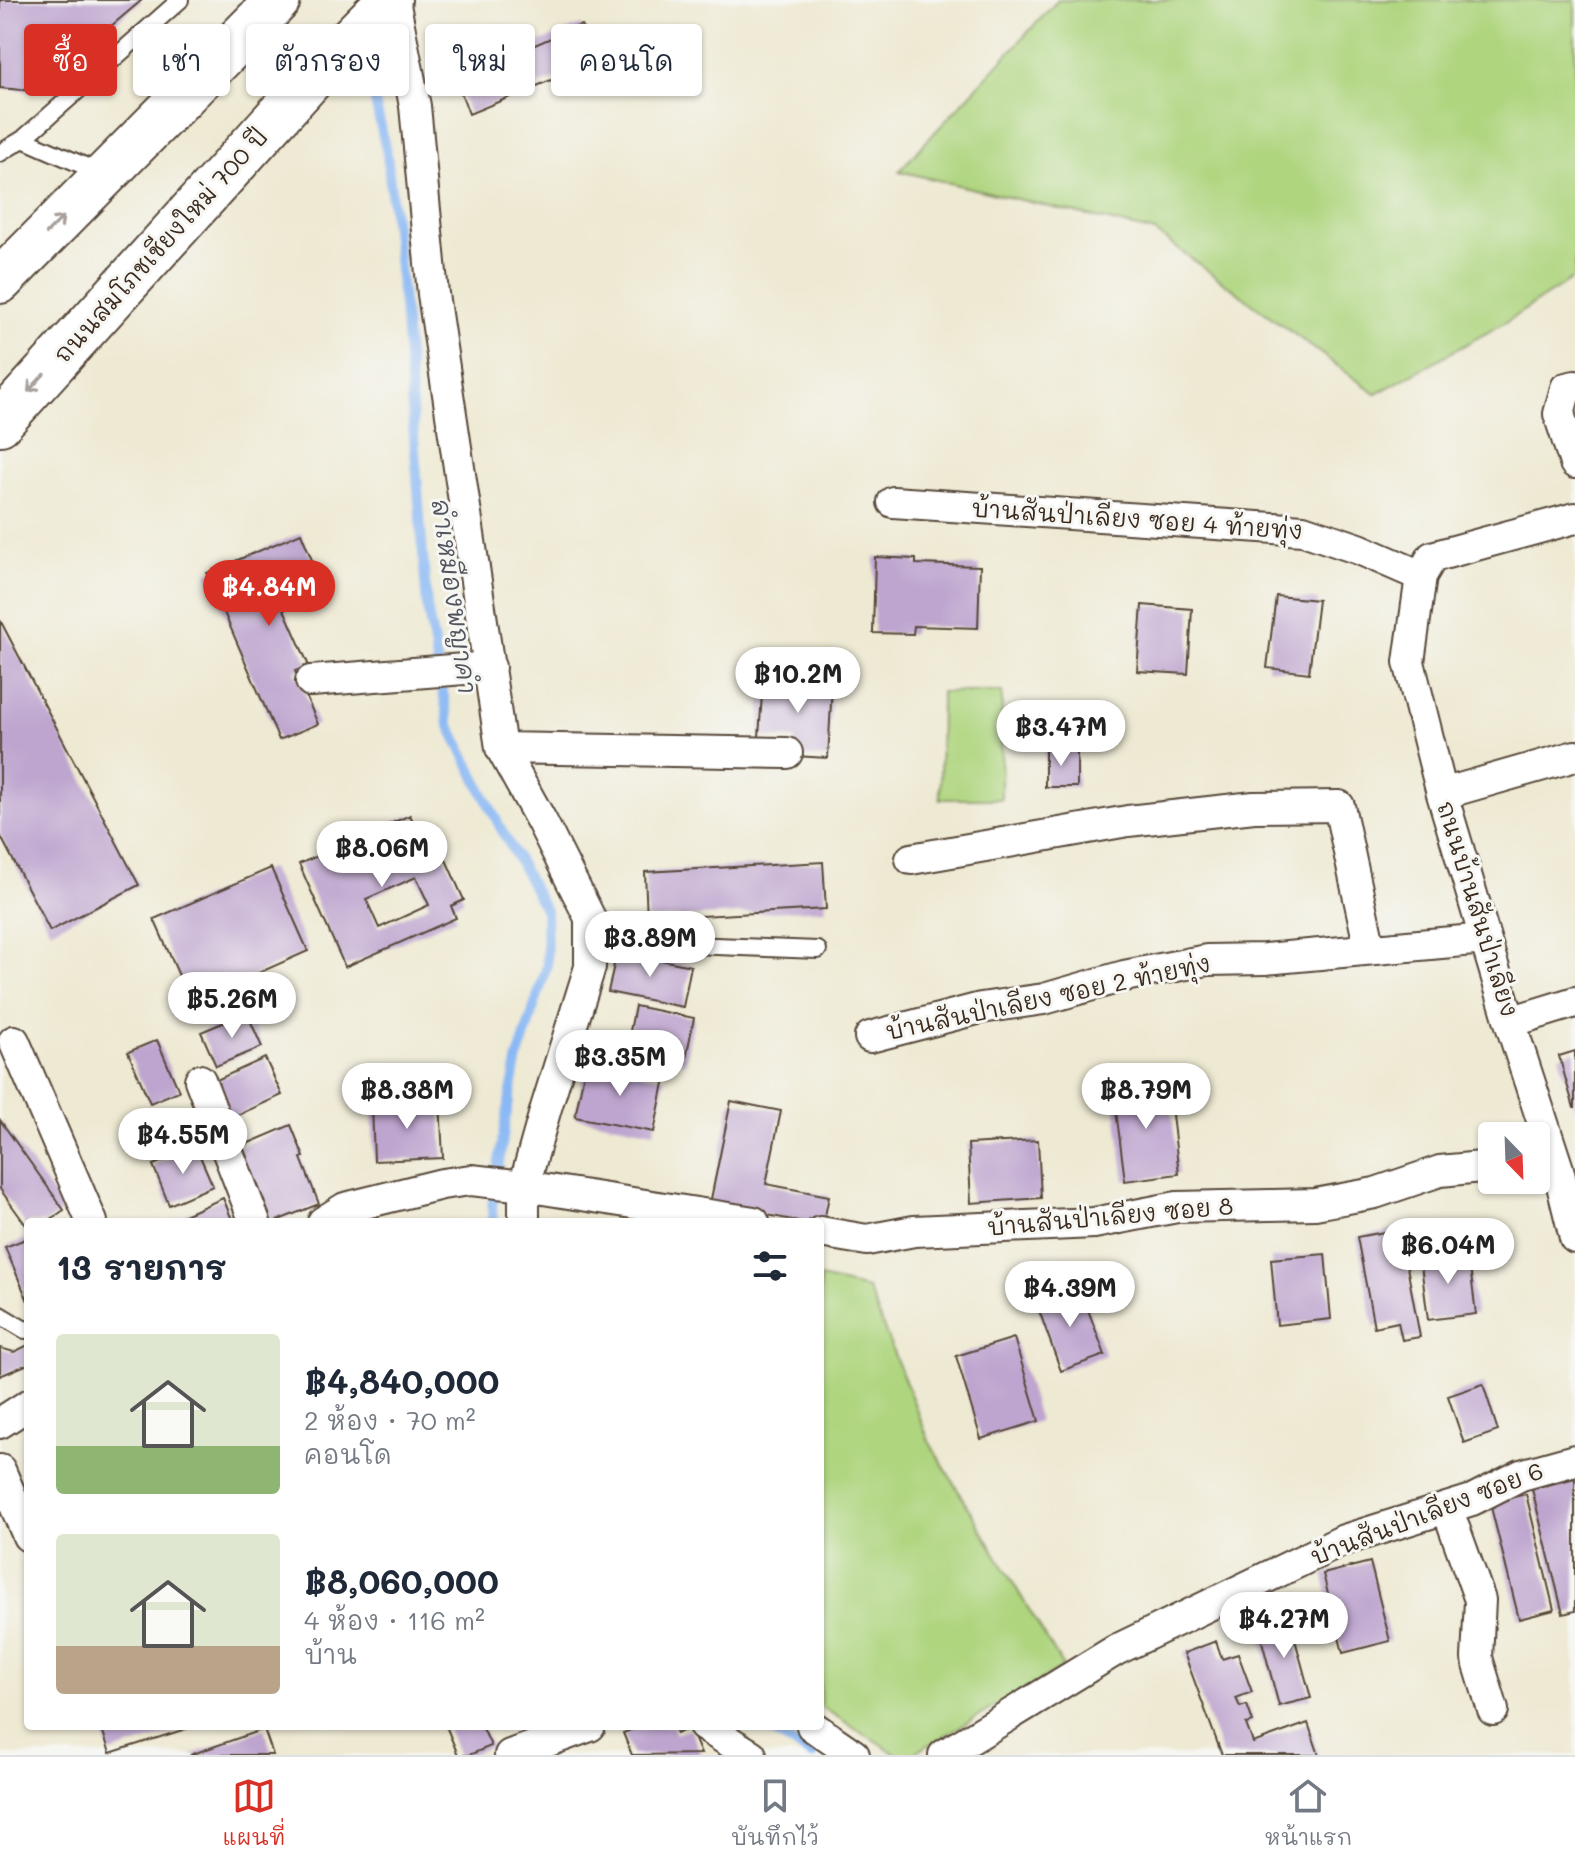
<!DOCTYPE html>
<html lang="th">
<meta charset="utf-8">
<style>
body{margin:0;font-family:Mali,"Playpen Sans Thai",sans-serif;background:#f6f6f7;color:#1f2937;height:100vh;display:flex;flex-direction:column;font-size:30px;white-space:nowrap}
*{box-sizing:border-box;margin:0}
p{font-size:26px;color:#747a83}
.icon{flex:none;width:44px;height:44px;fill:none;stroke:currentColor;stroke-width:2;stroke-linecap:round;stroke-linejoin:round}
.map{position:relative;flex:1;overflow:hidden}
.panel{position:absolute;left:24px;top:1218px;width:800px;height:512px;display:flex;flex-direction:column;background:#fff;border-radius:8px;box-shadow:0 2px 6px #0004}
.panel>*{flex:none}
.guide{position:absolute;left:24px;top:24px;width:800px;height:72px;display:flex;gap:16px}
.needle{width:52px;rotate:157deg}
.fabs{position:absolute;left:1478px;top:1122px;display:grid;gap:16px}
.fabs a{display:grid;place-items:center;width:72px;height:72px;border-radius:8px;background:#fff;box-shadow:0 2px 6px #0004;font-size:40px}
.price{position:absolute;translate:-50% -68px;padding:0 18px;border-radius:28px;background:#fff;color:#222;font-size:26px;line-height:52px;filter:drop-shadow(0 2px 4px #0008)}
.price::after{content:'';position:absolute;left:50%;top:48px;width:24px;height:18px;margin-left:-12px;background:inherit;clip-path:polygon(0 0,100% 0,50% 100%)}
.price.selected{background:#d93025;color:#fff}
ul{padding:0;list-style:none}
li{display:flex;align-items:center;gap:24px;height:200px;padding:0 32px}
li span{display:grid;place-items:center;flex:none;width:224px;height:160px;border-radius:8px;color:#555}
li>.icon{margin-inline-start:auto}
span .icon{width:96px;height:96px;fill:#fffc;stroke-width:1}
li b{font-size:34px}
h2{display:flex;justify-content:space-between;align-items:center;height:96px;padding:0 32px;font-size:34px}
.tag{padding:0 28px;border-radius:8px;background:#fff;box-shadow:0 2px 6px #0004;font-size:28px;line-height:72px}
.tag.selected{background:#d93025;color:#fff}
.tabs{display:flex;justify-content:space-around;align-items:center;height:112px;border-top:2px solid #e0e1e3;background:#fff;font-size:22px;color:#747a83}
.tabs a{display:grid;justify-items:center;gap:4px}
.tabs .selected{color:#d93025}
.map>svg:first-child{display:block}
.green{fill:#afd57f;stroke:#75804e;stroke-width:2}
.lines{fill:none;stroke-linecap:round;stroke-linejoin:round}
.stream{stroke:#89b8f4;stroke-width:10}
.building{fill:#bea5cf;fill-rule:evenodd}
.service-casing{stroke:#564739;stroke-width:20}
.minor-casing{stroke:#564739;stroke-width:34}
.primary-casing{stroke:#564739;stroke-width:48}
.service{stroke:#fff;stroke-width:16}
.minor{stroke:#fff;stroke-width:30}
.primary{stroke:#fff;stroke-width:44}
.oneway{stroke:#a79f9a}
.labels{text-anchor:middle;stroke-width:6;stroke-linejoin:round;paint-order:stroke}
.street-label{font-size:24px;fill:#3b2a1e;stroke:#f6f6f2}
.water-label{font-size:26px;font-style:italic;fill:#52555e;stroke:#f6f6f2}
</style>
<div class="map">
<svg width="1575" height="1755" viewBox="0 0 1575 1755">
<rect width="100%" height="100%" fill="#f6f6f2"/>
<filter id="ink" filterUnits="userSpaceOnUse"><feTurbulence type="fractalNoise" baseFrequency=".0125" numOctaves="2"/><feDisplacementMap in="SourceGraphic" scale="16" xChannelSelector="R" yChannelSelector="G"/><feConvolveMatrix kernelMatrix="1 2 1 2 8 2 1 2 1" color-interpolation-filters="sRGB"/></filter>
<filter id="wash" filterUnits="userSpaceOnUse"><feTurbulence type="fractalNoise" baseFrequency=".006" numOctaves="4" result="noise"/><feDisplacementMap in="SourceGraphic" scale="32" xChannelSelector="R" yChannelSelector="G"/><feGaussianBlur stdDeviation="1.8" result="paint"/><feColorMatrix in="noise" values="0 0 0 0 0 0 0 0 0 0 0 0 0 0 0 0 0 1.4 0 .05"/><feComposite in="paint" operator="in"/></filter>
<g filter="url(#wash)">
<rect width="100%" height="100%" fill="#eee9d2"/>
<path class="green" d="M1058,0H1256L1263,3L1266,0H1575V277L1506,322L1376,394L1155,232L899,171Z
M941,692H1002L1001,799H940Z
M820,1278L868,1289L930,1443L1063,1667L911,1755H898L820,1706Z"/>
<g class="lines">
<path class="stream" d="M362,45L387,154L406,332L427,607L449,724L500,827L546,911L547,966L518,1058L506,1117L492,1207L493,1222
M762,1726L812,1755"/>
</g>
<g id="blocks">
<path class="building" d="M0,0H142L34,91L0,88Z
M581,25L597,61L469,114L456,79Z
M301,533L316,570L275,589L309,666L295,671L318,724L279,740L207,573Z
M875,557L916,559V564L980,566L978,628L914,626L913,634L873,633Z
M1276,596L1318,600L1309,673L1267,668Z
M1142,605L1192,609L1188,674L1137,671Z
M0,620L139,885L50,931L0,835Z
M763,680L832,684L828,758L794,756L795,739L759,737Z
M1045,749H1077V787H1045Z
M410,815L421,839L434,833L464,900L451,906L456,918L345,967L299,864ZM416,877L429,905L379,928L366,899Z
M823,862L826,909L647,919L645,872Z
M271,868L308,951L191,1003L154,919Z
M617,951L691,966L683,1007L608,992Z
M635,1006L694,1018L685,1063L626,1051Z
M247,1013L262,1047L216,1066L201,1032Z
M157,1040L179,1091L150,1103L128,1052Z
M1575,1051V1108H1574L1559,1056Z
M265,1058L282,1095L227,1120L210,1083Z
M586,1063L665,1078L654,1132L575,1117Z
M1168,1081L1179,1174L1125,1181L1113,1087Z
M440,1101L443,1158L374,1161L372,1104Z
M731,1101L781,1111L766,1184L829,1196L823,1226L820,1222H803L710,1204Z
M0,1120L64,1210L47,1222H28V1228L0,1189Z
M291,1125L304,1157L301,1158L319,1204L274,1222H264L237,1148Z
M1038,1140L1041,1198L971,1203L968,1144Z
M196,1147L213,1186L169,1205L153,1165Z
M223,1198L233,1222H168Z
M1400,1229L1420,1337L1402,1340L1398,1322L1374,1327L1357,1237Z
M28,1238V1301L5,1247Z
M1468,1251L1476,1314L1428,1320L1420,1257Z
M1325,1254L1331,1319L1277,1325L1271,1259Z
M1079,1286L1105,1355L1061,1371L1036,1302Z
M1014,1338L1039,1421L981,1439L956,1356Z
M28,1345V1364L0,1376V1348L14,1352Z
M1483,1384L1498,1431L1464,1443L1448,1396Z
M1575,1478V1611L1563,1614L1532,1489Z
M1526,1494L1554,1610L1519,1619L1490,1503Z
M1370,1562L1390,1641L1343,1653L1323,1574Z
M1288,1614L1311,1698L1279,1706L1257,1622Z
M1216,1641L1222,1659L1238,1654L1252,1692L1236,1698L1240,1707L1247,1705L1253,1722L1246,1724L1253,1743L1308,1723L1319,1755H1222L1184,1653Z
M101,1726H192V1727L110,1753Z
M446,1726H482L491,1746L469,1755H458Z
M641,1726H673L676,1734L690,1728L701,1754L632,1755L623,1733Z
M264,1729L273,1755H190Z"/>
</g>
</g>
<g filter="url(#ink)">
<use href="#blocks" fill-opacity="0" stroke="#564739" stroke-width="2"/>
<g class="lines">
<g class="service-casing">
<path id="service" d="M23,139L103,174
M0,153L23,139L180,0
M590,941L818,950
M0,1315L25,1330L28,1329"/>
</g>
<g class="minor-casing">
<path id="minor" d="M394,0L415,106L433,294L501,748L542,822L590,918V967L546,1108L524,1186V1222
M1575,386L1566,388L1559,414L1575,463
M893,502L1303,530L1359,549L1421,576
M1575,518L1432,557L1421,576L1409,662L1442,794L1510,1022L1558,1169L1575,1238
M311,681L490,667
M501,748L787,753
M1442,794L1575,756
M911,859L1128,821L1254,807L1339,806L1370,949
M1510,1022L1575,1002
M870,1037L981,1008L1044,999L1124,976L1207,960L1265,959L1485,939
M14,1041L92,1222
M200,1080L255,1222
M323,1222L345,1208L442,1184L471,1180L524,1186L754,1222
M820,1232L867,1240L914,1231L1094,1223L1177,1207L1315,1204L1375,1193L1440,1171L1492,1166
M0,1423L28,1405
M0,1470L28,1536
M1447,1508L1480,1600L1477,1658L1493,1710
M704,1726L751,1755
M812,1726L854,1755
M510,1755L590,1726
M944,1755L1116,1650L1344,1540L1472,1500L1521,1475L1575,1460"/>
</g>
<g class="primary-casing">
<path id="primary" d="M0,281L278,0
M0,423L314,76L389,0"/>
</g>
<use href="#service" class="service"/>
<use href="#minor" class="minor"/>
<use href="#primary" class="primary"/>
</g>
<defs><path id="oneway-shaft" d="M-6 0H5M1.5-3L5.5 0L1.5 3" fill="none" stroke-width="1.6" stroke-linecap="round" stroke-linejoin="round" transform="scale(2)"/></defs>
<g class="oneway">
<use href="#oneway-shaft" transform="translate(55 225) rotate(-45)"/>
<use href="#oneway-shaft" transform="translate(36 383) rotate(132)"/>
</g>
</g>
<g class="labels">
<g class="street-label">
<text transform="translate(161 246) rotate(-48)" y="8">ถนนสมโภชเชียงใหม่ 700 ปี</text>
<text transform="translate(1137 520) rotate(4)" y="8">บ้านสันป่าเลียง ซอย 4 ท้ายทุ่ง</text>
<text transform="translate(1477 909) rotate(73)" y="8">ถนนบ้านสันป่าเลียง</text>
<text transform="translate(1048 998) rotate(-12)" y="8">บ้านสันป่าเลียง ซอย 2 ท้ายทุ่ง</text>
<text transform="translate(1110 1217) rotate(-5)" y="8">บ้านสันป่าเลียง ซอย 8</text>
<text transform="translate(1427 1514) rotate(-21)" y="8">บ้านสันป่าเลียง ซอย 6</text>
</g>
<g class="water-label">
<text transform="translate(454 596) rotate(82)" y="9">ลำเหมืองพญาคำ</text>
</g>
</g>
</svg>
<div class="fabs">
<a><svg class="needle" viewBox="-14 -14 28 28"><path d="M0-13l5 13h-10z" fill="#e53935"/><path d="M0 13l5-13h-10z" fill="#747a83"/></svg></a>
</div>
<b class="price selected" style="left:269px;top:628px">฿4.84M</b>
<b class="price" style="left:798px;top:715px">฿10.2M</b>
<b class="price" style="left:1061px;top:768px">฿3.47M</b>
<b class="price" style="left:382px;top:889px">฿8.06M</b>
<b class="price" style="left:650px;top:979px">฿3.89M</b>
<b class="price" style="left:232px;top:1040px">฿5.26M</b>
<b class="price" style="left:620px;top:1098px">฿3.35M</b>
<b class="price" style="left:407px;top:1131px">฿8.38M</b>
<b class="price" style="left:1146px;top:1131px">฿8.79M</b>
<b class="price" style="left:183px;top:1176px">฿4.55M</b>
<b class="price" style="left:1448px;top:1286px">฿6.04M</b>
<b class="price" style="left:1070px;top:1329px">฿4.39M</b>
<b class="price" style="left:1284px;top:1660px">฿4.27M</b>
<div class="guide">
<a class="tag selected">ซื้อ</a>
<a class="tag">เช่า</a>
<a class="tag">ตัวกรอง</a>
<a class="tag">ใหม่</a>
<a class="tag">คอนโด</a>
</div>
<section class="panel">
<h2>13 รายการ<svg class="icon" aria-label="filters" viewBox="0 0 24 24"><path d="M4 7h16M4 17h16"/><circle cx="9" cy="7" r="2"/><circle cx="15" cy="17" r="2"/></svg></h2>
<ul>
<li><span style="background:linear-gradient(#dfe7d0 70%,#8fb573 0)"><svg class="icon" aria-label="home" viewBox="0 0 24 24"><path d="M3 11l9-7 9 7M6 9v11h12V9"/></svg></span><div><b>฿4,840,000</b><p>2 ห้อง · 70 m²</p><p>คอนโด</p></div></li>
<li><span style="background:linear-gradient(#dfe7d0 70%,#b9a48a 0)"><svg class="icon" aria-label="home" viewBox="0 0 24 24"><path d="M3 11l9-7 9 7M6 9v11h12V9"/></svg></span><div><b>฿8,060,000</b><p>4 ห้อง · 116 m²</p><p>บ้าน</p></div></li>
</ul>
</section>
</div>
<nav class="tabs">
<a class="selected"><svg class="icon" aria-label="map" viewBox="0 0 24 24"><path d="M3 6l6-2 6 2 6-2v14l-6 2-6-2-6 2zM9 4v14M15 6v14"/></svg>แผนที่</a>
<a><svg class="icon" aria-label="saved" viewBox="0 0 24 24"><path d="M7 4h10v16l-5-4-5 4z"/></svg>บันทึกไว้</a>
<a><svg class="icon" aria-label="home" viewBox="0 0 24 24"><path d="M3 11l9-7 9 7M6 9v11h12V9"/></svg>หน้าแรก</a>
</nav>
